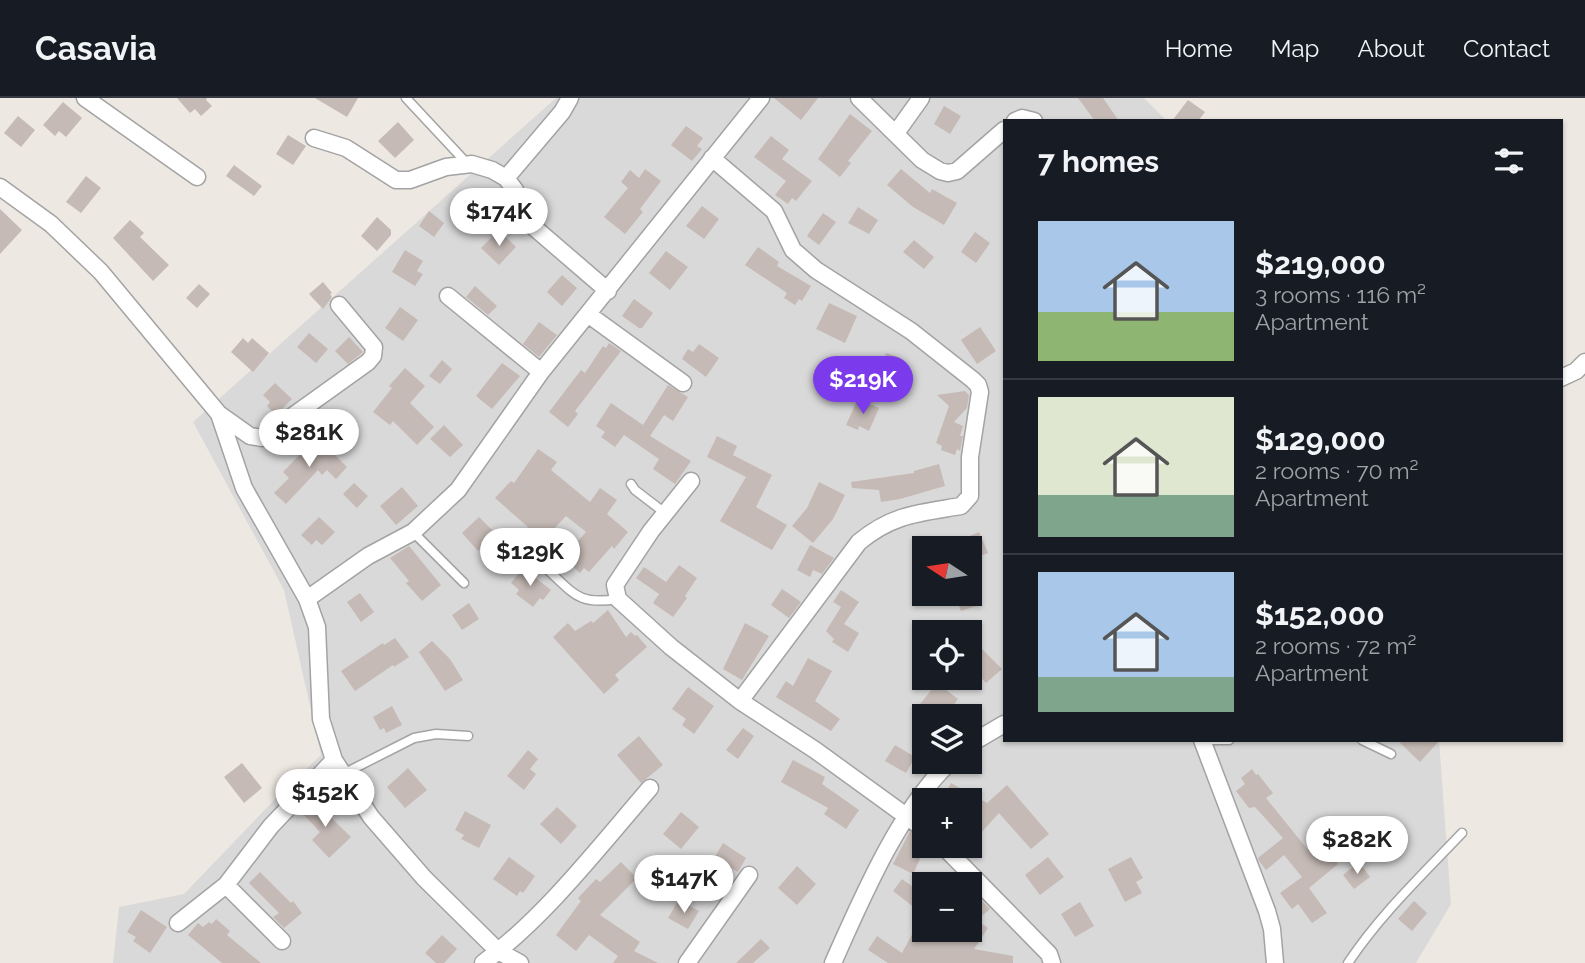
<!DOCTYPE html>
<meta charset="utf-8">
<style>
body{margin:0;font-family:Raleway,sans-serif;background:#20242c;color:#f1f3f6;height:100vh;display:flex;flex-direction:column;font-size:26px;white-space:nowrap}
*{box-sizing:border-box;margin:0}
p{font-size:23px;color:#9ea1a6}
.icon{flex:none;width:38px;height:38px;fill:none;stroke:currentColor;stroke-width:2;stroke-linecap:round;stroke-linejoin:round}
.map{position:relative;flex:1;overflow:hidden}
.drawer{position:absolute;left:1003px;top:21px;width:560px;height:623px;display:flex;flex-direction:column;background:#171b24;border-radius:0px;box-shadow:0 2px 5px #0004}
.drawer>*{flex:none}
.needle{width:46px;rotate:282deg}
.fabs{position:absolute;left:912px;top:438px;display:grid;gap:14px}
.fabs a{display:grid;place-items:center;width:70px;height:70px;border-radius:0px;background:#171b24;box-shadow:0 2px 5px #0004;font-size:35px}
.price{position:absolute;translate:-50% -60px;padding:0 16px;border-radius:24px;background:#fff;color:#222;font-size:23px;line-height:46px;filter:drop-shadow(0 2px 4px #0008)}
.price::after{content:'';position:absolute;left:50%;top:42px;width:21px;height:16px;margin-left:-10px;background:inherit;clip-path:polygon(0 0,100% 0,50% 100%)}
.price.current{background:#7c3aed;color:#fff}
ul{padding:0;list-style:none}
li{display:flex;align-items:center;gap:21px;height:175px;padding:0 35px}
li+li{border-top:2px solid #363941}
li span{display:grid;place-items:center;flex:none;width:196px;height:140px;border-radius:0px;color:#555}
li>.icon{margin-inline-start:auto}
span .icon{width:84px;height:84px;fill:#fffc;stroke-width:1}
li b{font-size:30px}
h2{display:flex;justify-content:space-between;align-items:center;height:84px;padding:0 35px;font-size:30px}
header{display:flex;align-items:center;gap:42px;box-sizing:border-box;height:98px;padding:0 35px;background:#171b24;border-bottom:2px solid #363941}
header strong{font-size:33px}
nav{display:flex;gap:38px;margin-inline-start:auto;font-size:24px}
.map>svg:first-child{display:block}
.residential{fill:#dad9d9;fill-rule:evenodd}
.building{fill:#c5bab5}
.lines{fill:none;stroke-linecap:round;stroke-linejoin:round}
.service-casing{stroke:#a3a3a3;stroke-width:11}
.minor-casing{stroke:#a3a3a3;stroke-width:19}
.service{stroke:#fff;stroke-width:8}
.minor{stroke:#fff;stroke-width:16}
</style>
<header>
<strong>Casavia</strong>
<nav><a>Home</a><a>Map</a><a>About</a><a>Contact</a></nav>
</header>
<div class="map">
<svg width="1585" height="865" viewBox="0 0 1585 865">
<rect width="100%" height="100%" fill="#eee8e2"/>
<path class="residential" d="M556,0H1144L1167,23H1004V642H1439L1451,806L1416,865H113L119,809L184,796L277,699L321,657L284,492L193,324ZM924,450H970V495H924ZM924,534H970V579H924ZM924,618H970V663H924ZM924,702H970V747H924ZM924,786H970V831H924Z"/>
<path class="building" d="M177,0H207L206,2L212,8L201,18L195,11L190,15Z
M315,0H358L347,19Z
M774,0H818L801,22Z
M1078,0H1103L1119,23H1095Z
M1188,2L1205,14L1198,23H1172Z
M63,4L82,20L66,39L59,33L55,38L43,27Z
M944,8L961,18L950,36L934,26Z
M850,16L872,33L848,63L851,65L840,79L818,61Z
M18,18L35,32L21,49L4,35Z
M398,24L414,42L395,60L378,43Z
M686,28L703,40L697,48L702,51L692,63L671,47Z
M288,37L306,48L293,67L276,56Z
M771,38L789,52L782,61L812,83L796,103L792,100L788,106L775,97L786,83L754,59Z
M234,67L262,88L254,98L226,78Z
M645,71L661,83L640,111L643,114L625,136L604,119L628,90L621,84L630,72L639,80Z
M901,71L930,95L932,91L957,105L944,127L913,109L887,87Z
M86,78L101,90L81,115L66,104Z
M702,108L719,121L704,141L686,128Z
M858,109L878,122L869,136L848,125Z
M0,111L22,132L0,156Z
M429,113L444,125L434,139L419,128Z
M823,115L836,124L819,147L807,138Z
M377,119L391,132V137L377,153L361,138Z
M130,122L144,135L140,139L169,167L153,183L113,140Z
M499,132L516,149L499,167L481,150Z
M975,134L990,145L976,165L961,154Z
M914,142L934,159L924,171L903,154Z
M758,149L779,164L777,168L811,188L802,203L799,201L795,207L784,200L787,195L745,167Z
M405,152L423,163L417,173L423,176L415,188L392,174Z
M666,153L688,169L670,192L649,175Z
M562,177L577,190L562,208L547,194Z
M323,184L332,195L330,196L332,199L323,211L309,196Z
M199,186L210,196L197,210L186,200Z
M475,188L497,208L488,217L466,199Z
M634,201L653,215L642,230H639L622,218Z
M829,205L857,218L845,245L816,231Z
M400,209L418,222L403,243L385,230Z
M539,224L557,237L539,259L523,246Z
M980,229L996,253L977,266L961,242Z
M309,235L328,251L316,265L297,249Z
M349,239L363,254L348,266L335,253Z
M243,240L248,245L252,240L269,255L253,274L231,254Z
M609,245L621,253L575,313L578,316L568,329L549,314L581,272L585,275L603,248L606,250Z
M699,246L719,260L706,279L682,261L688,251L693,254Z
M886,255L901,260L899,265L906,267L901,286L879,280Z
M442,262L452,271L440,286L429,278Z
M502,265L520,278L492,311L476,298Z
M405,270L425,288L410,305L434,329L417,347L393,323L390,327L373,314L392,290L389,288Z
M275,285L292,301L276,317L267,308L270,304L263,297Z
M668,287L688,299L673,323L664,317L650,338L691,363L675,386L653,371L659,361L624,337L615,349L601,339L605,334L596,328L611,305L643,327Z
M965,293L969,297L967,310L954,324L963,328L960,338H963L960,353L957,351L955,357L941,352L942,348L936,345L949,308L937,297Z
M858,301L879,310L869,333L859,328L858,332L846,327Z
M444,327L463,347L450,359L430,341Z
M717,338L737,348L733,357L772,377L756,409L787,427L772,452L720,423L746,379L707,359Z
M317,339L347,369L336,381L327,372L322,377L318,372L286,406L274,395L289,380L283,374Z
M538,351L557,364L551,372L590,404L600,390L617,402L607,416L628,434L614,451L612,448L589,474L584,470L580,475L563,460L586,434L566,418L537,449L522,434L528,429L495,400L511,383L514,385Z
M939,366L945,388L900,401L881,404L879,392L852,390L851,384L914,375V373Z
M819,384L845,397L833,421L813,445L792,428L807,410Z
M354,385L368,398L357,410L343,396Z
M402,389L418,408L396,427L380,408Z
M319,419L335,434L322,447L316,442L312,447L301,437Z
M479,419L496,436L478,453L462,435Z
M979,434L988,455L970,462V450H941Z
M810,447L834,460L822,476L813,472L810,479L797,472Z
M409,448L441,487L422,503L406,485L409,483L390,460Z
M679,467L697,480L685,498L687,500L673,519L653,505L659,496L636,480L644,469L666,484Z
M523,470L551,492L543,502L540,500L533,509L516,496L519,492L511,485Z
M782,491L801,504L789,520L771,507Z
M841,492L859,504L844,526L859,535L848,554L832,544L834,541L826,533L841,509L833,504Z
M360,495L374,514L361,524L347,504Z
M954,495H978L982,506L961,513Z
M469,505L479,521L462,532L452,517Z
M608,512L626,539L631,534L635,538L637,537L647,549L615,577L619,582L604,596L553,539L568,525L575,533L591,523L593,525Z
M745,525L769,538L742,582L723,571Z
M970,539L1002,571L986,585L970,568Z
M395,540L409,559L394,569L393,567L355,593L341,573L383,545L384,547Z
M432,543L450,561L463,582L445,593L419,554Z
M808,560L832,573L815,603L840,621L831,633L776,599L786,583L793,588Z
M937,585L958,601L946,618H936L920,606Z
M688,589L714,608L694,636L682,627L686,621L672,611Z
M392,608L402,627L386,635L384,630L380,632L373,619Z
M743,630L754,638L738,661L726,652Z
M639,638L663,667L641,685L617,657Z
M1397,642H1440L1420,664Z
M895,647L915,659L906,675L885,663Z
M528,652L538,661L530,671L536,676L524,692L507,678Z
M793,662L825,679L822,686L859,712L846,731L824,716L828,710L781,684Z
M242,665L262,690L244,705L224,679Z
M408,670L427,692L405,710L387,689Z
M1252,671L1256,677L1258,676L1273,695L1266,700L1308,752L1319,743L1338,766L1309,790L1327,815L1312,825L1298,806L1292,811L1280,795L1302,779L1284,757L1266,772L1259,763L1258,760L1283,740L1255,709L1249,710L1236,693L1245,686L1241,680Z
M951,685L987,705L1007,687L1049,736L1031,751L999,715L979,737L970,728V702H942Z
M312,701L351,739L329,760L312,742L320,734L300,713Z
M557,709L577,728L561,746L540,726Z
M465,713L491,727L479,750L461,741L464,737L455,732Z
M681,714L699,729L681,751L663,736Z
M910,733L924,741V752L913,776L893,766Z
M723,745L746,760L738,774L731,770L727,775L711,765Z
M509,759L535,778L523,795L520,793L517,798L493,781Z
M1048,759L1064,779L1040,797L1025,777Z
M1131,759L1143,780L1136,784L1142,795L1125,804L1108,771Z
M621,764L637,780L600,817L640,844L634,853L658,865H613L618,858L589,837L576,853L556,837L581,803L578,800L596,781L600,784Z
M1359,764L1370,779L1354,791L1343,777Z
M797,768L816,786L797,807L778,790Z
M260,774L291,805L293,803L302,815L284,830L273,819L279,815L249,785Z
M902,781L924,797V817L893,793Z
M980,801L990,811L977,822L988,830L974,851L1013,858V865H888L868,852L877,838L902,855L915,831H970V810Z
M679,802L699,813L688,831L668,820Z
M1414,803L1427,815L1412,833L1398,821Z
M1080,804L1094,828L1075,839L1061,816Z
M141,812L167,829L150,855L133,843L136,839L127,834Z
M216,821L230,833L227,837L261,865H222L188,837L198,825L203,829L209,824L212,826Z
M442,837L457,851L444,865H436L425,855Z
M761,841L770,850L753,865H736Z"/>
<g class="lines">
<g class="service-casing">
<path id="service" d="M406,0L462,60L464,67
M631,386L635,392L665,415
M413,434L464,485
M548,472C575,497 579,507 618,501
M1206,642H1229
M1362,642L1391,656
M343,676L414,640L436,636L468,638
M1348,865C1380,817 1422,777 1462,735"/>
</g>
<g class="minor-casing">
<path id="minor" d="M85,0L197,79
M859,0L922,62L940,73L948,75L957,73L1004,32
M1015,23L1022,20L1034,23
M896,35L921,0
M314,40L346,50L396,82H410L446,69L472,66L492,72L506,80L515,92L529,125L608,193
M712,60L774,113L793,152L816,172L911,233L973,282L978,287L980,294L970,359V398L961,408C919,415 893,416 859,444L740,603
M506,80L562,14L570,0
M0,89L51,126L101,174L219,316L244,390L307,501L317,529L321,621L334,662L371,719L424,780L498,853L520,865
M448,198L541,274
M589,217L683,285
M1561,280L1576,273L1585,264
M219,316L250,338L262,340L368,264L373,258L374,249L339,207
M691,383L651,433L615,487L618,501L671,549L740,603L815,652L924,731
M307,501L368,458L413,434L458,392L541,274L761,0
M1202,642L1267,813L1272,831L1275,865
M970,646L1004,626
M942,747L1049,856L1052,865
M226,787L282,843
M178,825L226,787L271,728L334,662
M483,865C546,818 599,749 650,690
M687,865L749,777
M833,865C861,802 900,710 951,663"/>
</g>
<use href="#service" class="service"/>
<use href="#minor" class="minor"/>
</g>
</svg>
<div class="fabs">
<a><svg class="needle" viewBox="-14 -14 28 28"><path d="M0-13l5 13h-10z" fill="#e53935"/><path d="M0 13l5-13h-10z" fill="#9ea1a6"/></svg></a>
<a><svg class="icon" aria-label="locate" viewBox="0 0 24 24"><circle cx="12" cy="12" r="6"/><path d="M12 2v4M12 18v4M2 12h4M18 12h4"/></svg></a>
<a><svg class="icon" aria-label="layers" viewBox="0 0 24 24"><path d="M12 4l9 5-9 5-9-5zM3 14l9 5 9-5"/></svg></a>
<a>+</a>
<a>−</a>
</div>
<b class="price" style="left:499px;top:150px">$174K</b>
<b class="price current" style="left:863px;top:318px">$219K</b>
<b class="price" style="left:309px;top:371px">$281K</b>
<b class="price" style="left:530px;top:490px">$129K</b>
<b class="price" style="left:325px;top:731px">$152K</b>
<b class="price" style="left:1357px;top:778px">$282K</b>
<b class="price" style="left:684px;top:817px">$147K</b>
<section class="drawer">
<h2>7 homes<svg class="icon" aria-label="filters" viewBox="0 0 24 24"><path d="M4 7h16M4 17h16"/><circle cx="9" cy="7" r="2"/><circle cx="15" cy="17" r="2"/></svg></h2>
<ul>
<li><span style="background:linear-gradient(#a9c7e8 65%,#8fb573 0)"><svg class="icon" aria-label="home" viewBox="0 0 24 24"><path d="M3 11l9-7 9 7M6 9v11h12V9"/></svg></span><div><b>$219,000</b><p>3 rooms · 116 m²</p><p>Apartment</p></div></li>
<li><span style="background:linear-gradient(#dfe7d0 70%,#7fa58c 0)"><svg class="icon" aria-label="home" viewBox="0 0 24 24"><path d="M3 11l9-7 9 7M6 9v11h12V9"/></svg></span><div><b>$129,000</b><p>2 rooms · 70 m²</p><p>Apartment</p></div></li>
<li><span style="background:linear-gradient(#a9c7e8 75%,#7fa58c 0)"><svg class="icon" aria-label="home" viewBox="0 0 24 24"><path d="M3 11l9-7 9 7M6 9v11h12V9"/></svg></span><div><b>$152,000</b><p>2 rooms · 72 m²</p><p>Apartment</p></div></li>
</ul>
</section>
</div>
